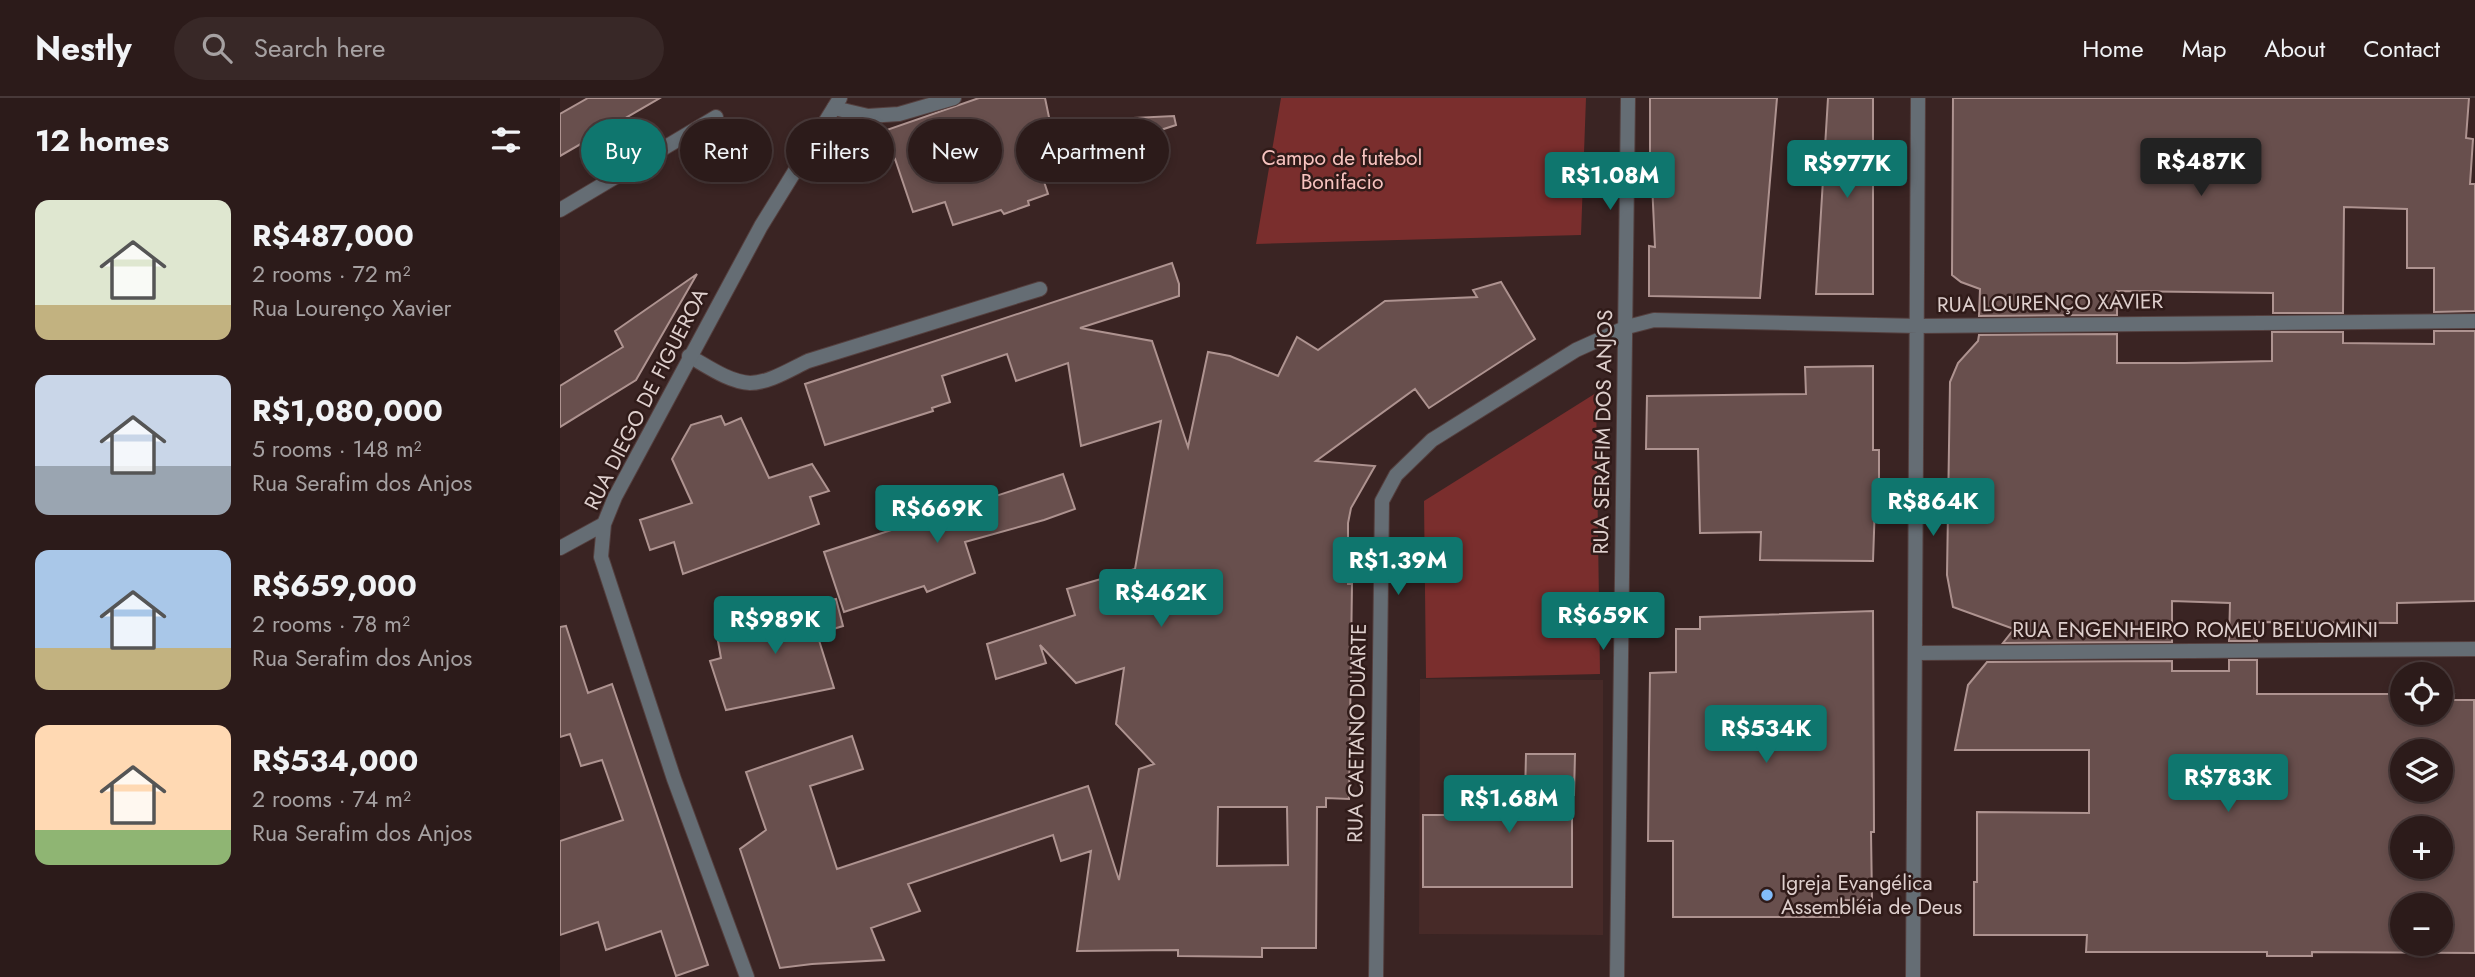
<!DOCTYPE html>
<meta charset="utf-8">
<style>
body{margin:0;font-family:Jost,sans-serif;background:#382827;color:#f1f3f6;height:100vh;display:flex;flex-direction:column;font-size:26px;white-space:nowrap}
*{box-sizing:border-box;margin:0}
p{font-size:23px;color:#a6a1a2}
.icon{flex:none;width:38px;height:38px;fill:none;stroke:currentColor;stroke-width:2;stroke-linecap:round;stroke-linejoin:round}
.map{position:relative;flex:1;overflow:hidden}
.drawer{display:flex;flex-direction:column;background:#2c1b1a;width:560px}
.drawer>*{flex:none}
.guide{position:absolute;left:21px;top:21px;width:665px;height:63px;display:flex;gap:14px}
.buttons{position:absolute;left:1830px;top:564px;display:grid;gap:14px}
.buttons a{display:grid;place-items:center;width:63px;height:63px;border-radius:50%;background:#2c1b1a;box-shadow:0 4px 10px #0003,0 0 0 2px #483939;font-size:35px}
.price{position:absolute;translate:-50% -60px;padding:0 16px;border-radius:7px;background:#0f766e;color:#fff;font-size:23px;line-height:46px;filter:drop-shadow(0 2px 4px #0008)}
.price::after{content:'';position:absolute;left:50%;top:42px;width:21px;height:16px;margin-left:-10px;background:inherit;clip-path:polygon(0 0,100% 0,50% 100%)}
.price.selected{background:#222;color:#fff}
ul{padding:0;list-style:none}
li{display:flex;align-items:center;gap:21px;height:175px;padding:0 35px}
li span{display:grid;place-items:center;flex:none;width:196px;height:140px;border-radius:14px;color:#555}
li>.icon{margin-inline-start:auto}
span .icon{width:84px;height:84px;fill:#fffc;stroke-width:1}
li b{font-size:30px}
h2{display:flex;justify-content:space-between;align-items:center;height:84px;padding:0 35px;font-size:30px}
.tag{padding:0 24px;border-radius:32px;background:#2c1b1a;box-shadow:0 4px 10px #0003,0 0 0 2px #483939;font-size:24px;line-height:63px}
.tag.selected{background:#0f766e;color:#fff}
header{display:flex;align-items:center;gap:42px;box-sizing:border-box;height:98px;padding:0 35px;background:#2c1b1a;border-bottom:2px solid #483939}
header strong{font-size:33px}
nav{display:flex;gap:38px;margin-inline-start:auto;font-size:24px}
.search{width:490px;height:63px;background:#382827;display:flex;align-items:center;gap:18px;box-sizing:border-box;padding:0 24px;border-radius:38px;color:#a6a1a2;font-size:26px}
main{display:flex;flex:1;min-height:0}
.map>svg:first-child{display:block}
.built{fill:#472a28}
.green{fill:#7a2e2d}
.building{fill:#684f4d;stroke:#ae9390;stroke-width:2;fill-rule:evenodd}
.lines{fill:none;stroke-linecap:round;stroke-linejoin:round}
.lane-casing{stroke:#543f3e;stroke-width:16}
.street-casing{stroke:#543f3e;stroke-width:16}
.lane{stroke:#656d74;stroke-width:14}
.street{stroke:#656d74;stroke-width:14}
.poi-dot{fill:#82bcfa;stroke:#301b19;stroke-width:2.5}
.labels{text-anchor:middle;stroke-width:5;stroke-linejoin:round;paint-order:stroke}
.park-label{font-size:21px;fill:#f8c4c0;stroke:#301b19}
.street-label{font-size:21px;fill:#decfcd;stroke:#301b19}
.poi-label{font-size:21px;fill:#decfcd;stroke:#301b19;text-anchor:start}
</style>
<header>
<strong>Nestly</strong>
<div class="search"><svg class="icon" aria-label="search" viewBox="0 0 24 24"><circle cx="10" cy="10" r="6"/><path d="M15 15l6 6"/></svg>Search here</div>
<nav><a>Home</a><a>Map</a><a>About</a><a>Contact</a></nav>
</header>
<main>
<section class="drawer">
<h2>12 homes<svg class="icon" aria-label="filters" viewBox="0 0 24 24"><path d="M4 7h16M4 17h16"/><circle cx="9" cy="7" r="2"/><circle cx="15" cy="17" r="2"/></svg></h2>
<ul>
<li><span style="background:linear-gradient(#dfe7d0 75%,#c2b280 0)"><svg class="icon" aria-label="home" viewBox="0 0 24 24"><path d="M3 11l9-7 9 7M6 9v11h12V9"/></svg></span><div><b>R$487,000</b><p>2 rooms · 72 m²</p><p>Rua Lourenço Xavier</p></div></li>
<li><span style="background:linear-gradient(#c9d6e8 65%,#9aa5b1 0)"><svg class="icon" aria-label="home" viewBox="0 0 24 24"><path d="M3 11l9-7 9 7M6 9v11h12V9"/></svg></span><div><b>R$1,080,000</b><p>5 rooms · 148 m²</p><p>Rua Serafim dos Anjos</p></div></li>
<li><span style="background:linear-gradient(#a9c7e8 70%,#c2b280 0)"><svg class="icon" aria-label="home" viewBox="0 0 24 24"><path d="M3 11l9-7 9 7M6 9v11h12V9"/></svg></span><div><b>R$659,000</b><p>2 rooms · 78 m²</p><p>Rua Serafim dos Anjos</p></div></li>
<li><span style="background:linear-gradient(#ffd9b3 75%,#8fb573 0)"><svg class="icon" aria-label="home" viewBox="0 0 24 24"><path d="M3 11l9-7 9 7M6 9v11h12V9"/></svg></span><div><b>R$534,000</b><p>2 rooms · 74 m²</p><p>Rua Serafim dos Anjos</p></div></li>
</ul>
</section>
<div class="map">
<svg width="1915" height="879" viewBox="0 0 1915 879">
<rect width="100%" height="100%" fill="#3a2423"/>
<path class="built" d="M860,581L1043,582V837L859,836Z"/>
<path class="green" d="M721,0H1026L1021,137L696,146Z
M1036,295L1040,576L866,580L864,403Z"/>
<path class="building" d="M28,0H100L0,58V16Z
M419,0H485L490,24L614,18L616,27L480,71L488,96L468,103L469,107L444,116L441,112L393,127L385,104L353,114L335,61L325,66L315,36Z
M1090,0H1217L1200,200L1089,198V148L1095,149L1092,85H1090Z
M1268,0H1313V196H1256Z
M1393,0H1909L1906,40L1913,41L1910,86H1915V213L1874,214V170H1847V111L1784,109L1783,215H1713V195L1557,193V217L1419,218L1420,191L1401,184L1392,177Z
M612,165L619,186V198L520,230L592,243L628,349L648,254L670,258L718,278L737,239L758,252L825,203L917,199L913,192L941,184L975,241L869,310L855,291L756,363L815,368L791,410L788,425V486H792L789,701L766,700V709H757L756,850H702V859L618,858V852L517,853L531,753L501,763L493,737L348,786L360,813L311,830L324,862L252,866L220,870L180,751L206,732L186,674L292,638L303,671L250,688L277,771L528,688L559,782L579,671L594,666L556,626L564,570L516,585L480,547L486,565L436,581L427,546L515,517L507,491L575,471L601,323L521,348L508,265L456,283L447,256L382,278L390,304L372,310L373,313L265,347L245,286ZM658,709H727L728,767L657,768Z
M137,176L76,282L0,329V288L63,249L55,233Z
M1874,233H1915V503L1837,505V525L1697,524V543H1669L1670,505L1612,503V544L1443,545L1454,531L1393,509L1387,477L1390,284L1398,265L1418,243L1419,237L1557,236V265H1625L1712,263V234H1783V245L1874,246Z
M1313,268V352H1319V406H1315L1313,463L1200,462L1201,434L1140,435L1138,351H1086L1087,298L1246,296L1245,269Z
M161,318L165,327L181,320L209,380L252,366L269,393L250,399L259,426L123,476L114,444L90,452L80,422L132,405L112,361L131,327Z
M503,376L515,411L484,422L405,444L415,475L367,494L364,488L284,514L264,454Z
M276,501L283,528L257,536L274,590L166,612L150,563L161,560L156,532L185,522V525Z
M1313,513L1314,734H1311L1312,802H1278L1279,819H1113V743H1088L1089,650L1090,575L1116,574V531H1140V519Z
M6,528L28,595L52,586L148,867L116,878L101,833L46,852L38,824L0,837V743L63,722L42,662L21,668L10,636L0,639V529Z
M1669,562H1697V596H1843V614H1881V596H1894L1893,602H1914L1915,855L1752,854V858H1707V854H1526L1527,837H1414V784H1417V714L1529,715V652H1395L1408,587L1427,564L1612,563V573H1669ZM1843,653H1881V691H1843ZM1843,730H1881V768H1843ZM1843,807H1881V845H1843Z
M966,656H1015L1014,697H1012V789H863V717H930L929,697H965Z"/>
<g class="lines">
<g class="lane-casing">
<path id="lane" d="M274,10L308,18L339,16L394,0
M0,112L156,19
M129,258C147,268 169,284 190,285C209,285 231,271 248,263L480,191"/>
</g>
<g class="street-casing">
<path id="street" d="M0,450L44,426
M1355,555L1915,551
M187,879L114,681L41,459L44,426L55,399L201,128L280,0
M816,879L822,403L836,377L872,342L1016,252L1067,229L1094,222L1358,228L1915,223
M1057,879L1068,0
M1353,879L1358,0"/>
</g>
<use href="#lane" class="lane"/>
<use href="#street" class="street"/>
</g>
<circle class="poi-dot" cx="1207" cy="797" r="7"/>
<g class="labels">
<g class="park-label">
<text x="782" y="67">Campo de futebol<tspan x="782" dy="24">Bonifacio</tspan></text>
</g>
<g class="street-label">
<text transform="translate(1490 205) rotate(-1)" y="7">RUA LOURENÇO XAVIER</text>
<text transform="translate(86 301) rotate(-63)" y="7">RUA DIEGO DE FIGUEROA</text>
<text transform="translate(1043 334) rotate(-89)" y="7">RUA SERAFIM DOS ANJOS</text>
<text x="1635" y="539">RUA ENGENHEIRO ROMEU BELUOMINI</text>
<text transform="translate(797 635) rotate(-89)" y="7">RUA CAETANO DUARTE</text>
</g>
<g class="poi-label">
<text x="1221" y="792">Igreja Evangélica<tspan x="1221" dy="24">Assembléia de Deus</tspan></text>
</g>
</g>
</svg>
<div class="buttons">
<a><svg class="icon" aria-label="locate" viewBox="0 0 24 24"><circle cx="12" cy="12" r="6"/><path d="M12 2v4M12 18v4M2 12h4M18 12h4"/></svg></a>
<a><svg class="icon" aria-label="layers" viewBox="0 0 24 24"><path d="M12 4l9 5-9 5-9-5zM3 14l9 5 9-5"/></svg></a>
<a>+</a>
<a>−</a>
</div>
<b class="price selected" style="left:1641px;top:100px">R$487K</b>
<b class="price" style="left:1287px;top:102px">R$977K</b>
<b class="price" style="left:1050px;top:114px">R$1.08M</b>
<b class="price" style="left:1373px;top:440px">R$864K</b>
<b class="price" style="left:377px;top:447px">R$669K</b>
<b class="price" style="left:838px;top:499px">R$1.39M</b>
<b class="price" style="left:601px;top:531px">R$462K</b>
<b class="price" style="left:1043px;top:554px">R$659K</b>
<b class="price" style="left:215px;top:558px">R$989K</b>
<b class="price" style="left:1206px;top:667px">R$534K</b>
<b class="price" style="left:1668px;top:716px">R$783K</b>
<b class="price" style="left:949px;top:737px">R$1.68M</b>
<div class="guide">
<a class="tag selected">Buy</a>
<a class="tag">Rent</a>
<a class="tag">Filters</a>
<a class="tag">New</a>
<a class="tag">Apartment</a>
</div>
</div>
</main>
